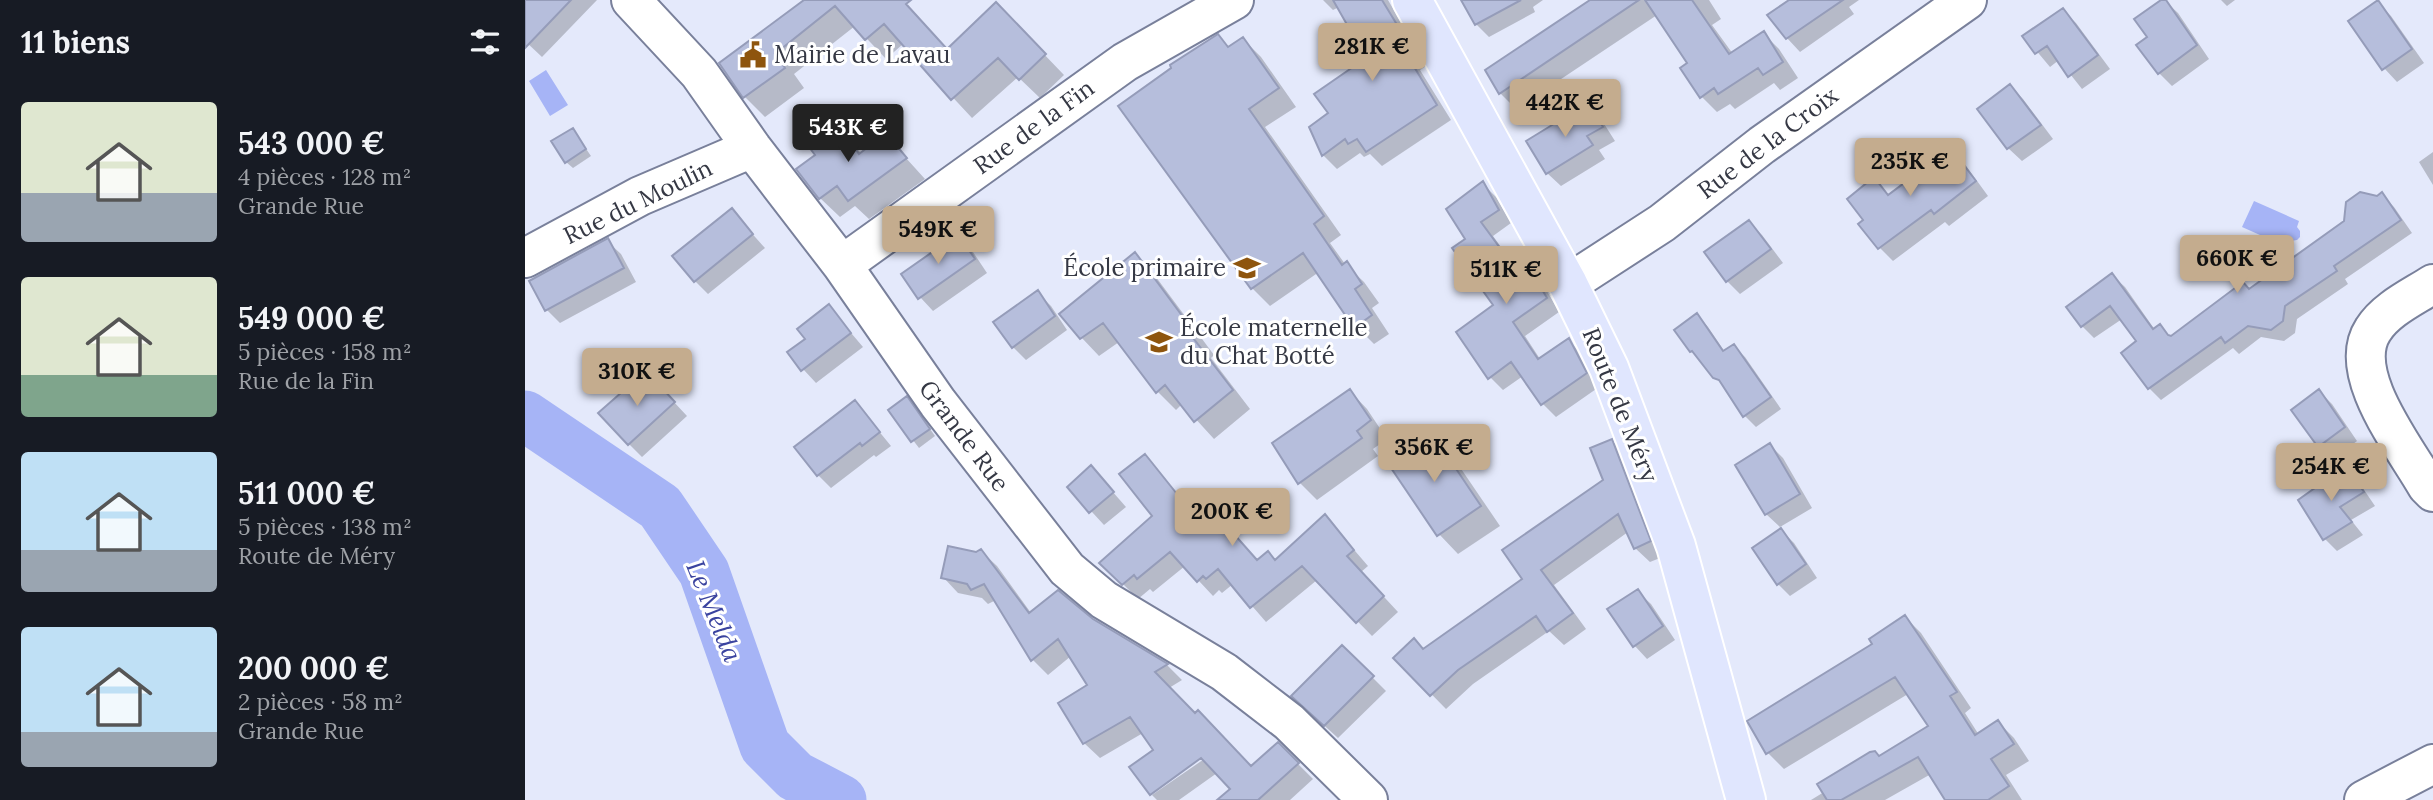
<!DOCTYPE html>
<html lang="fr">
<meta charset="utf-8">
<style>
body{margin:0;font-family:Lora,serif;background:#242831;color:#f1f3f6;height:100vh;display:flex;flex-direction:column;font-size:26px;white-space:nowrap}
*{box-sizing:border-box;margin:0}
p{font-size:23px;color:#9ea1a6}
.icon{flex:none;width:38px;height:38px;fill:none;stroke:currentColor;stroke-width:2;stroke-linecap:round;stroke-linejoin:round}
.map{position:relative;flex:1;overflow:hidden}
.side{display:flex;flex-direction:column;background:#171b24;width:525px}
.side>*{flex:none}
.price{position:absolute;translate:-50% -60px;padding:0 16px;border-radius:7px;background:#c4ac8e;color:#111;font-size:23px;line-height:46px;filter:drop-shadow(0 2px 4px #0008)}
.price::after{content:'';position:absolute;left:50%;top:42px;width:21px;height:16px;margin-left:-10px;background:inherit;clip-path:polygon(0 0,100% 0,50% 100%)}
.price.on{background:#222;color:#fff}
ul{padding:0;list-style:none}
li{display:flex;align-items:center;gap:21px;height:175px;padding:0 21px}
li span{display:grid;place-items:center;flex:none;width:196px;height:140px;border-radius:7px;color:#555}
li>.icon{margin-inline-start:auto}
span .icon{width:84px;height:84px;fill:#fffc;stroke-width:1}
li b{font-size:30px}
h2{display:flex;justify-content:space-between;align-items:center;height:84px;padding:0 21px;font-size:30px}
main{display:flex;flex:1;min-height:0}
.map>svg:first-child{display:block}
.water{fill:#a6b4f6}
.shadow{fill:#0003}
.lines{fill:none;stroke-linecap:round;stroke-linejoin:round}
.river{stroke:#a6b4f6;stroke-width:51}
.building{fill:#b6bedc;stroke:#959cb9;stroke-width:2}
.minor-casing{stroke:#79809b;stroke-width:42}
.major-casing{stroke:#fff;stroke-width:42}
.minor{stroke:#fff;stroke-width:38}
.major{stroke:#e0e6fe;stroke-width:38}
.labels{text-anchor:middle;stroke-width:6;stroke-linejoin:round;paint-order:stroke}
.poi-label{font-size:24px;fill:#353844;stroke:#fff;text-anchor:start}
.street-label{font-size:24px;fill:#353844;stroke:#fff}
.water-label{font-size:26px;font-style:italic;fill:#3a439f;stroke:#fff}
</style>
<main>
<section class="side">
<h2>11 biens<svg class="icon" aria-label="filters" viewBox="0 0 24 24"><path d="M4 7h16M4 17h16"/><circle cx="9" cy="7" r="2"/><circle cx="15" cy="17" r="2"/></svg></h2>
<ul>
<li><span style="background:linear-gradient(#dfe7d0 65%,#9aa5b1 0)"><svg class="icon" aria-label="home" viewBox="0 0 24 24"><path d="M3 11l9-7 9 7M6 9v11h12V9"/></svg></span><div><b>543 000 €</b><p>4 pièces · 128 m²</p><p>Grande Rue</p></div></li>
<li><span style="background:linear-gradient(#dfe7d0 70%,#7fa58c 0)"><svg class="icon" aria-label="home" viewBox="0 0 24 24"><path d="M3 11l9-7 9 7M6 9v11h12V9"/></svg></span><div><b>549 000 €</b><p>5 pièces · 158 m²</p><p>Rue de la Fin</p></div></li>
<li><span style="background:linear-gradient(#bfe0f5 70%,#9aa5b1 0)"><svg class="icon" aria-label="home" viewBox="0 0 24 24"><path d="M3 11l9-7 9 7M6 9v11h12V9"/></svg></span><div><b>511 000 €</b><p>5 pièces · 138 m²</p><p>Route de Méry</p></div></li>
<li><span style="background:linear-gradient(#bfe0f5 75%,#9aa5b1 0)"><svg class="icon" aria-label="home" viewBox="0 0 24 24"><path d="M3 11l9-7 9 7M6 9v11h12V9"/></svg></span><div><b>200 000 €</b><p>2 pièces · 58 m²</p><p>Grande Rue</p></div></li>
</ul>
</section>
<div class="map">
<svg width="1908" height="800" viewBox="0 0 1908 800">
<rect width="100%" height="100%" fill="#e4e9fb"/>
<path class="water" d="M21,70L43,105L25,116L4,81Z
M1729,201L1774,221L1772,227L1775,231V237L1772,240L1766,241L1762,247L1717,227Z"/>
<path class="shadow" d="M0,0H72L17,57L0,41Z
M282,0H378L423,50L491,25L539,75L515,98L493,77L447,118L378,44L361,59L330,26L269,74L279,88L240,117L220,97Z
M798,0H863L901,66L895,70L926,120L857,166L845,154L839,157L835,153L812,169L798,155L805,113L843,58L814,7L808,10Z
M938,0H1018L1008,7L1010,12L964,37L951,24Z
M1066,0H1184L1196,19L1187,25L1208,54L1238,33L1254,49L1273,78L1255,90L1249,83L1210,109L1205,104L1192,112L1177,97L1164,64L1132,15L991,109L975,93Z
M1266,0H1334L1324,7L1329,14L1275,52L1262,38Z
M1639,0L1653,13L1684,59L1647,86L1634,73L1624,37Z
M1696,0H1710L1702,6Z
M1853,3L1866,16L1899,63L1872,82L1859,68Z
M1537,10L1551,23L1585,69L1557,89L1534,60L1525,67L1499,36Z
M693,36L705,48L718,39L736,57L771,107L740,127L816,235L805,243L820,264L839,282L854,303L847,308L864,334L849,344L831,326L794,272L745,306L727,288Z
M1485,86L1498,99L1528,139L1497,161L1483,148Z
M1062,106L1076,119L1090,141L1074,150L1080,159L1036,186L1022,173Z
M48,130L66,156L48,168L41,162Z
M302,130L314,142L321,137L337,154L361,136L400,179L344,219L330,206L315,217L295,198L292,156Z
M1426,150L1439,163L1463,196L1424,226L1420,222L1368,261L1355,248L1341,221L1349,179L1364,196Z
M1908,152V185L1894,162Z
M958,184L971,197L986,223L968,236L1002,283L1009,278L1022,291L1034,312L1000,336L1015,359L1043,340L1056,353L1074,387L1031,417L1018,404L998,376L978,390L965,377L971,306L943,239Z
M1857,195L1869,207L1887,233L1820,279L1823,284L1772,319L1770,333L1759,341L1736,337L1714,354L1708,348L1636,400L1624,388L1614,342L1597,319L1569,338L1557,326L1587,275L1600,287L1630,330L1646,338L1725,291Z
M207,211L240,248L183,294L170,281Z
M1223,222L1237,235L1258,263L1215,294L1202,281Z
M433,236L446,249L462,273L408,311L395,297Z
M82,241L96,254L111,282L35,323L22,310L6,282Z
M610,255L628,273L689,355L686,358L725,409L689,439L657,404L651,410L632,391L594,342L574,356L556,337Z
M513,293L526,306L542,330L501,360L488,347Z
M304,307L338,347L291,383L278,369L282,339Z
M1172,315L1183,327L1200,352L1208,346L1220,357L1256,409L1231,427L1220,416L1200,388L1167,351Z
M134,386L162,416L117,457L104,444Z
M825,391L842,409L862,439L848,449L853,456L792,500L775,483Z
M1794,391L1807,404L1832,441L1808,459L1795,446Z
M330,402L366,446L351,457L349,455L306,488L293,475Z
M388,405L410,436L394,448L365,410Z
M906,435L926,454L975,526L933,554L914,534Z
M1087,441L1102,455L1140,556L1125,562L1110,548L1103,532L1029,585L1061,629L1039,645L1024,631L948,684L921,709L871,658L899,651L1000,579L1080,480Z
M1245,445L1258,458L1287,508L1255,527L1241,514Z
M620,456L658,500L733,562L751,561L800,516L843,566L836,572L873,612L847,636L792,580L741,622L708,584L697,593L694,590L688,596L660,566L628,592L625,589L613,599L577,563L630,516Z
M566,467L601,507L579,525L544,487Z
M1821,469L1833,481L1850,506L1826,520L1838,535L1812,551L1800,539Z
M1256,530L1269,543L1292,578L1265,596L1253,584Z
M456,551L472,566L506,613L567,620L642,665L657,680L644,688L726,768L753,744L788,779L765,800H697L707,789L692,773L654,800H632L627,795L685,755L683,752L630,750L618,733L575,758L559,743L564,686L546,656L523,675L508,660L471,600L463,604L457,598L433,593L418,577Z
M1112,591L1126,604L1150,640L1122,659L1109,645Z
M1380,617L1396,633L1446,708L1440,713L1454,735L1473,722L1489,738L1504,761L1481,775L1497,800H1422L1406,774L1360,800H1286L1405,727L1383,694L1259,769L1243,753L1224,721L1350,645Z
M817,647L861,691L813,738L781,709Z"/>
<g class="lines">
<path class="river" d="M0,416L135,507L179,572L240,746L270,776L316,800"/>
</g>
<path class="building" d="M0,0H46L0,48Z
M279,0H386L381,4L422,49L471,2L521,54L494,80L473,58L426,100L359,24L340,40L310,6L250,54L260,68L218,98L194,63Z
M808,0H857L888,51L882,55L912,105L841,152L832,139L823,144L820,139L797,156L784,127L803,113L789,94L841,58Z
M936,0H996L950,25Z
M1065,0H1114L974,94L960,70Z
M1120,0H1167L1204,54L1239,31L1258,62L1238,75L1233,68L1193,94L1189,88L1175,98L1155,68L1162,63Z
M1264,0H1318L1261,39L1242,15Z
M1636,0H1641L1672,45L1633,74L1611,45L1622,37L1609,19Z
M1853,0L1887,49L1857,70L1823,21Z
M1538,8L1573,55L1543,77L1522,46L1510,54L1497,36Z
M693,34L703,47L718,37L754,88L724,109L799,216L789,224L817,265L822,261L837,284L830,289L847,315L829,328L778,253L726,289L593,106L646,68L645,65Z
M1485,84L1516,125L1482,149L1452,109Z
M1063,103L1078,127L1062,136L1068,145L1021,174L1001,141Z
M48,128L61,149L40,163L26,141Z
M302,128L312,141L321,135L334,154L361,133L382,158L323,201L312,186L294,199L271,169L290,155L281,143Z
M1426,148L1451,181L1409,214L1406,210L1353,249L1333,224L1338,220L1322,199L1349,177L1363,195Z
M958,181L974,210L956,222L1000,282L1009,276L1022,298L988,322L1013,359L1044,338L1062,373L1016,405L986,362L963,379L931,332L968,305L927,248L940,239L921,209Z
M1835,192L1852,196L1857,192L1876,220L1809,266L1812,271L1760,306L1758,321L1746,330L1723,326L1700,343L1696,337L1623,389L1596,353L1611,341L1585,306L1556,327L1541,307L1587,273L1628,329L1635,324L1643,335L1646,336L1718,282L1724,289L1819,221L1821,202Z
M207,208L228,234L169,282L147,256Z
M1224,220L1246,249L1201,282L1179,252Z
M433,234L450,259L393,299L376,274Z
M83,238L99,268L20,311L4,281Z
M610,252L672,336L669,339L708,390L669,422L640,385L631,393L578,323L555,339L534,314Z
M513,290L530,316L487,348L468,322Z
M304,304L326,333L276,371L262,352L280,339L272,329Z
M1172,313L1198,351L1209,344L1246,397L1218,417L1194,380L1188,378L1167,351L1165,352L1149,330Z
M121,371L150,402L103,445L73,413Z
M825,389L846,420L832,431L837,438L773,484L747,443Z
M1794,389L1820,427L1793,447L1766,410Z
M382,396L405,429L386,442L363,410Z
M330,400L355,432L337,446L335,443L292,476L269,447Z
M907,433L956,506L912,536L862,462Z
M1087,439L1126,541L1109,549L1093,514L1016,570L1048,613L1022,632L1011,616L933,670L905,696L868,658L889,638L898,649L997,579L977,550L1078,480L1065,448Z
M1245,443L1275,494L1240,515L1210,465Z
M620,454L656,499L670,490L732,560L743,551L750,560L800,514L829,550L822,556L859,596L831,623L777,566L725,608L693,569L681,579L678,576L672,582L645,552L612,579L609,575L597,585L574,563L627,516L594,474Z
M566,465L589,492L564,513L542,487Z
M1821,466L1839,492L1815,507L1827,522L1798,540L1773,500Z
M1256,528L1281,564L1252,585L1227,548Z
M423,546L451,552L456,549L504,613L533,590L568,619L643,664L630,672L670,713L673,710L726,766L753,742L774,763L733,800H692L705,789L676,758L625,795L604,767L628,750L605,717L558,744L533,703L562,685L533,639L506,661L459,584L446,590L442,584L416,578Z
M1113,589L1138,626L1108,647L1082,609Z
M1380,615L1432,692L1425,696L1450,735L1473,720L1489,744L1466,759L1484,786L1463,800H1420L1393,757L1316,800H1302L1292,784L1345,752L1350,751L1354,756L1403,726L1370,677L1241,754L1222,721L1347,644L1344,639Z
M817,645L849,676L799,726L766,696Z"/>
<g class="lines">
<g class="minor-casing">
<path id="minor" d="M106,0L174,73L227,148L317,265L413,403L542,569L579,600L699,672L764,722L843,800
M0,258L115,196L227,148
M317,265L600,62L709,0
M1043,284L1137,223L1237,145L1442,0
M1908,284C1888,297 1861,309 1848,330C1820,373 1880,447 1902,486L1908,492
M1839,800L1908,764"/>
</g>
<g class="major-casing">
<path id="major" d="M887,0L1043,284L1084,368L1151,546L1221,800"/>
</g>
<use href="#minor" class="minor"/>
<use href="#major" class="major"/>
</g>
<defs>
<g id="civic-bare" transform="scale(2.1)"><path d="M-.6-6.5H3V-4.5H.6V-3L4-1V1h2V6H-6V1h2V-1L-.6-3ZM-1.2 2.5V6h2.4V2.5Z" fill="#8e550e" stroke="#fff" stroke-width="2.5" paint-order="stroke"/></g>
<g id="school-bare" transform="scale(2.1)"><path d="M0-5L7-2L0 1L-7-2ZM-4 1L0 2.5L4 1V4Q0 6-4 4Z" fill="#8e550e" stroke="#fff" stroke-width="2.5" paint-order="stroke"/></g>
</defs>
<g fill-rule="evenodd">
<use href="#civic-bare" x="228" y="55"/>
<use href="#school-bare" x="722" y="268"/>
<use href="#school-bare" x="634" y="342"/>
</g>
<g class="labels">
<g class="poi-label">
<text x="249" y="63">Mairie de Lavau</text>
<text x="701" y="276" text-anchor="end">École primaire</text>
<text x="655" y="336">École maternelle<tspan x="655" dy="28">du Chat Botté</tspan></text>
</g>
<g class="street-label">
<text transform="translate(509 127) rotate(-36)" y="8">Rue de la Fin</text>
<text transform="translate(1243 143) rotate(-37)" y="8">Rue de la Croix</text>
<text transform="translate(113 202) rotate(-26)" y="8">Rue du Moulin</text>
<text transform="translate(1095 405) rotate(68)" y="8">Route de Méry</text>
<text transform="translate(439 436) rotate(53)" y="8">Grande Rue</text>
</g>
<g class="water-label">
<text transform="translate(189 611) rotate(68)" y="9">Le Melda</text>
</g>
</g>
</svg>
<b class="price" style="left:847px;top:83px">281K €</b>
<b class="price" style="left:1040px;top:139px">442K €</b>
<b class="price on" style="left:323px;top:164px">543K €</b>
<b class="price" style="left:1385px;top:198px">235K €</b>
<b class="price" style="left:413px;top:266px">549K €</b>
<b class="price" style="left:1712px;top:295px">660K €</b>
<b class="price" style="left:981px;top:306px">511K €</b>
<b class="price" style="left:112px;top:408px">310K €</b>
<b class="price" style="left:909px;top:484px">356K €</b>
<b class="price" style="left:1806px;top:503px">254K €</b>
<b class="price" style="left:707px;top:548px">200K €</b>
</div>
</main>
